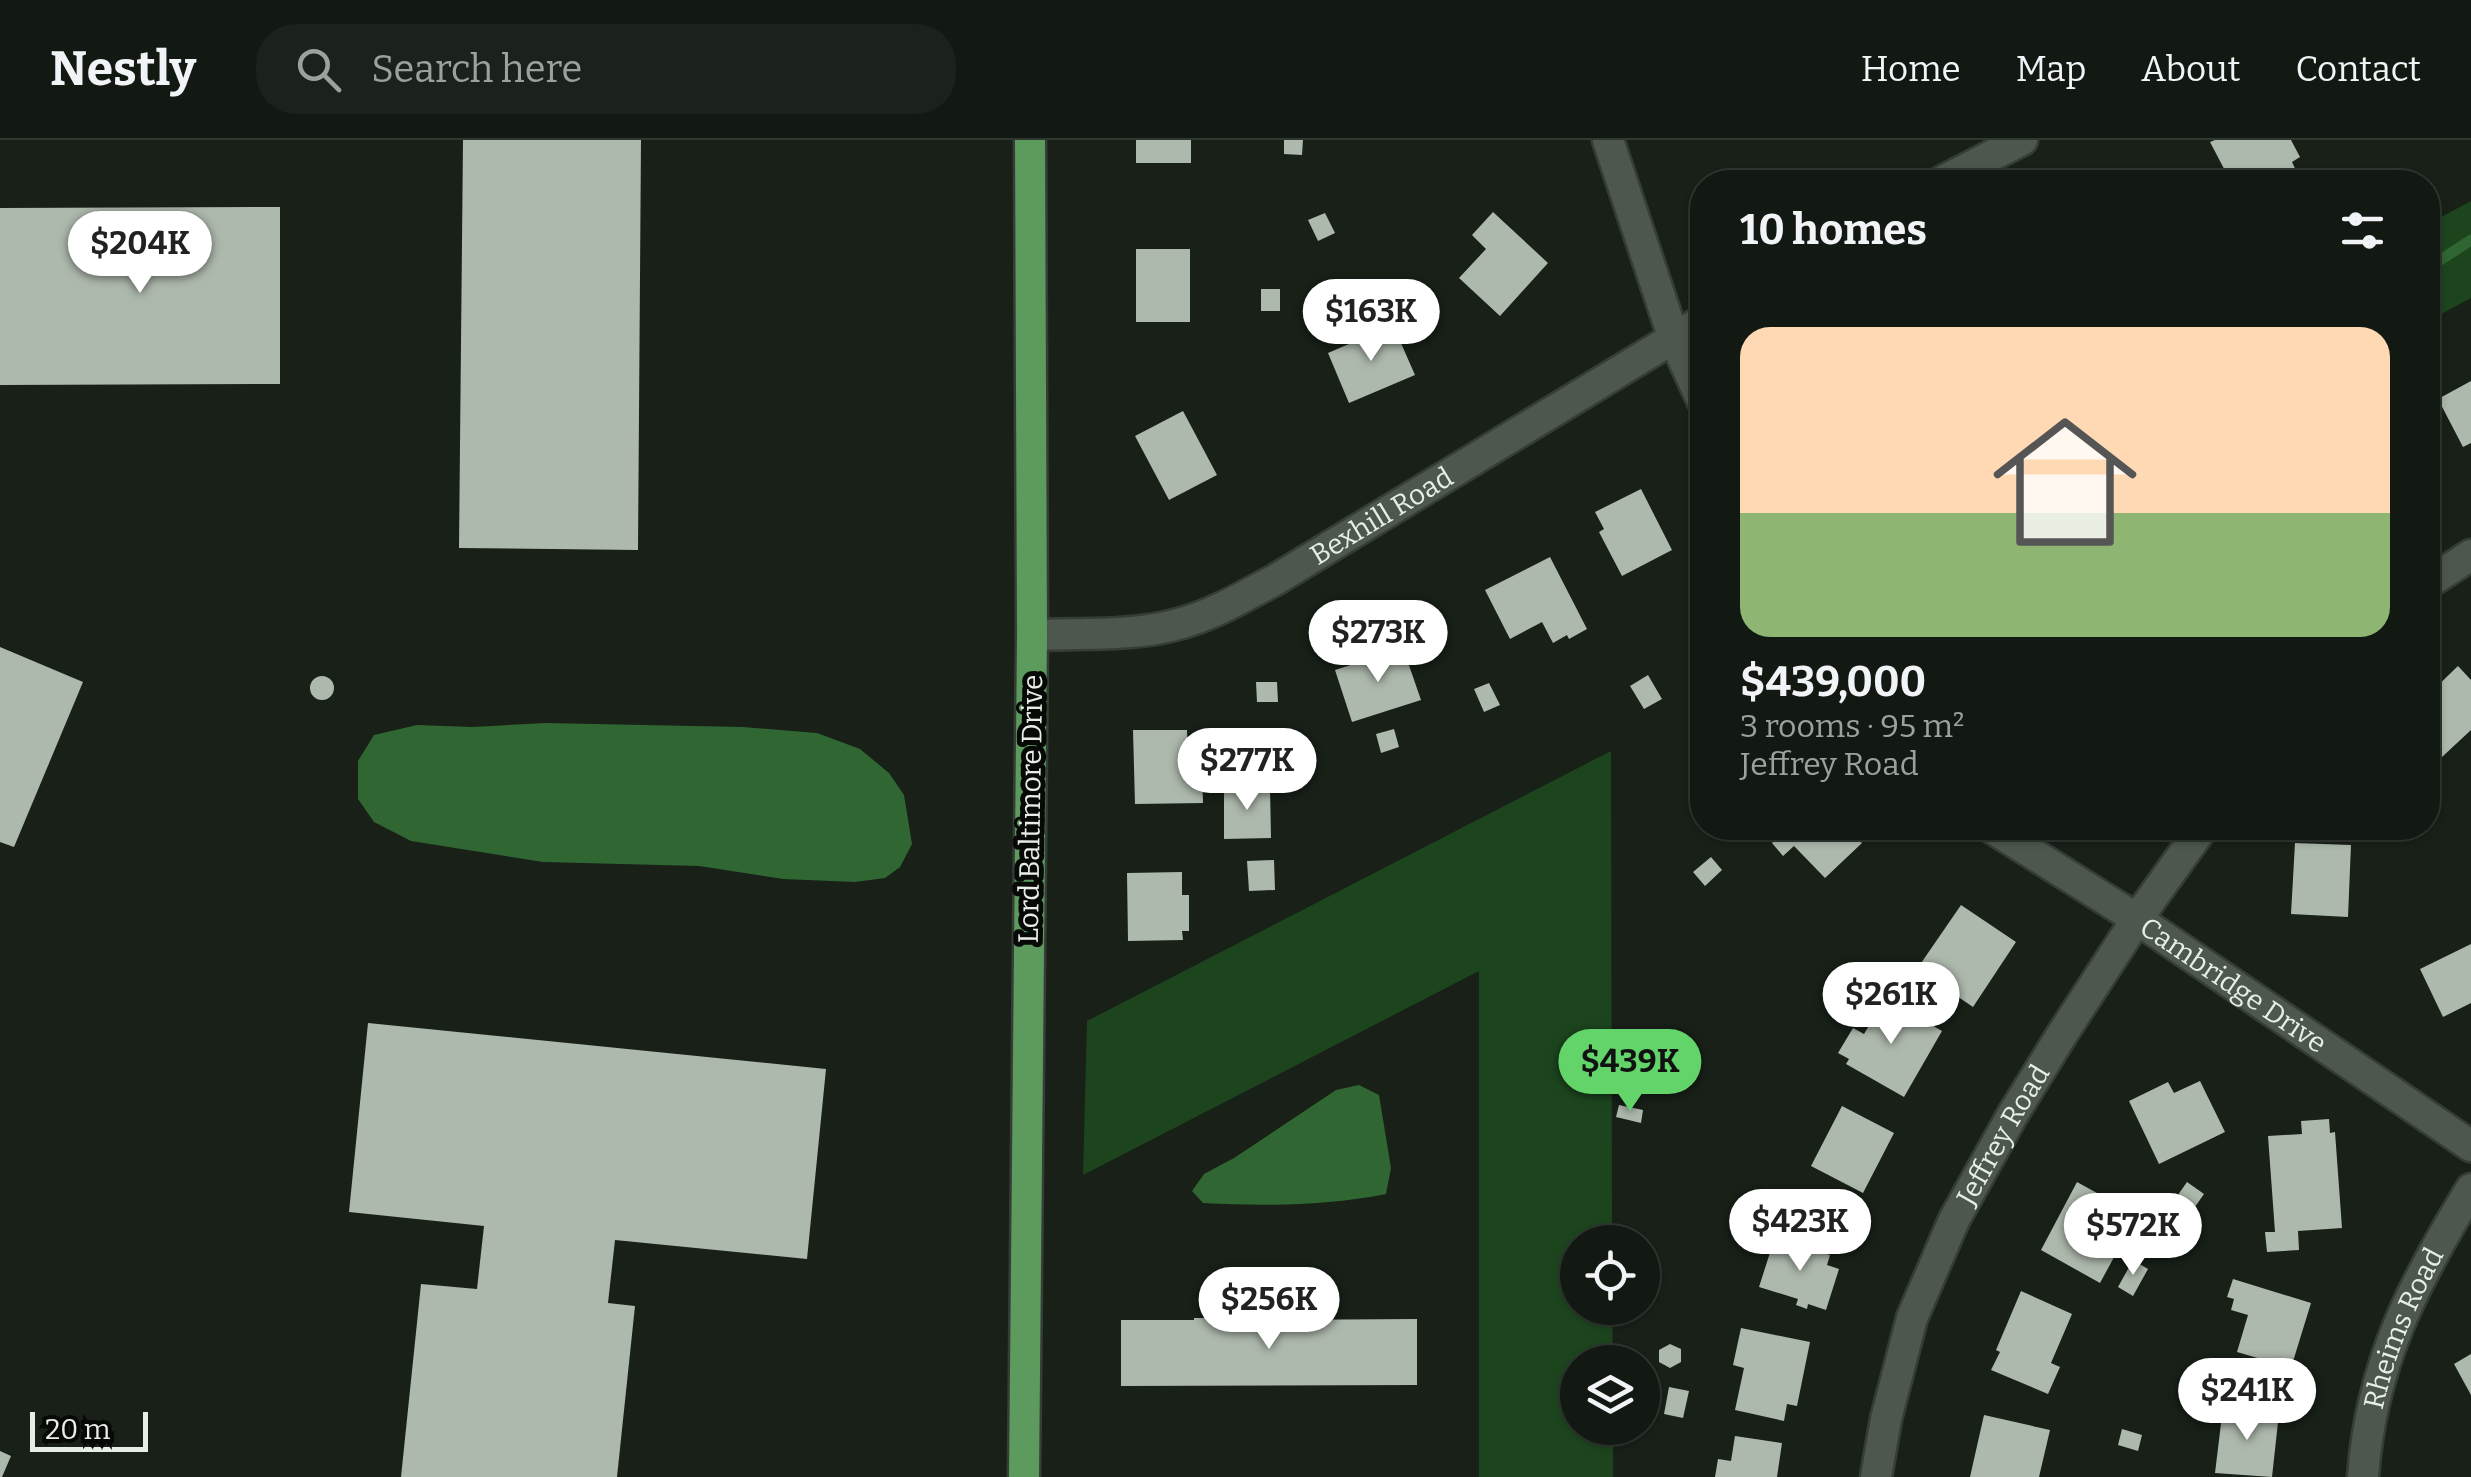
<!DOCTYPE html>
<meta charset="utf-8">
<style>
body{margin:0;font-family:Bitter,serif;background:#1b211b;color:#f1f3f6;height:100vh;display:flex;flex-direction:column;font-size:38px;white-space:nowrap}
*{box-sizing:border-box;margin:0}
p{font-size:32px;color:#9ca09f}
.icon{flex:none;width:55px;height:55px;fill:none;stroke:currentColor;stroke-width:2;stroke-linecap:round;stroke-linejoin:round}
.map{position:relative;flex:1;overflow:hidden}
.side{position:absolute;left:1690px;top:30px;width:750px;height:670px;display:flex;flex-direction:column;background:#121812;border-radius:40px;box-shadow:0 2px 8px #0004,0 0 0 2px #313732}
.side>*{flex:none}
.fabs{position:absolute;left:1560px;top:1085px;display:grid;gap:20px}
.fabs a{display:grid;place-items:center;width:100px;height:100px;border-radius:50%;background:#121812;box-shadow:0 2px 8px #0004,0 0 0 2px #313732;font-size:50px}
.scale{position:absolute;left:30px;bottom:25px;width:118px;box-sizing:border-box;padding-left:10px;border:5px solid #e7ede7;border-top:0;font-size:28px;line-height:35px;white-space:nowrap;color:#e7ede7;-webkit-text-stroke:8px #060906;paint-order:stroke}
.price{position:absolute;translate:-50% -85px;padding:0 22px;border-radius:35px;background:#fff;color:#222;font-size:32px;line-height:65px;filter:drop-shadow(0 2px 5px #0008)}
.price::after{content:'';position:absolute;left:50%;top:60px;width:30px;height:22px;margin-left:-15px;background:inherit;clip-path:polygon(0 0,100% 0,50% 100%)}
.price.on{background:#62d469;color:#111}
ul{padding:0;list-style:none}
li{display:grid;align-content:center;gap:20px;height:530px;padding:0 50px}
li span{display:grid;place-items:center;height:310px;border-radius:30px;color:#555}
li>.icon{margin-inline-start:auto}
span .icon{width:180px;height:180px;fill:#fffc;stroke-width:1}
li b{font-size:42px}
h2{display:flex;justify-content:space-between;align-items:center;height:120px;padding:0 50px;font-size:42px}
header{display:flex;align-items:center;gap:60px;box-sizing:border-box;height:140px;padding:0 50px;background:#121812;border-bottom:2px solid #313732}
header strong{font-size:48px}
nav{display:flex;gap:55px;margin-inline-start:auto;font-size:35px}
.search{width:700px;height:90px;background:#1b211b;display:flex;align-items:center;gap:25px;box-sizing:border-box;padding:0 35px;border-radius:40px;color:#9ca09f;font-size:38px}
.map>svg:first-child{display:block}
.green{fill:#1c451e}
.water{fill:#2f6632}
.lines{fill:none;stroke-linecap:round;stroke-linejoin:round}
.stream{stroke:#2f6632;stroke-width:11}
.building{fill:#aeb9ad}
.minor-casing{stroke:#363c36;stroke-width:35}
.major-casing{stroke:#363c36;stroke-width:35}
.minor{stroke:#4d574d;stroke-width:30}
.major{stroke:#5c9a5e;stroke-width:30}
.labels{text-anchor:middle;stroke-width:10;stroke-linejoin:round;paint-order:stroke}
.street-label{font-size:28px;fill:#e7ede7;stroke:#060906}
</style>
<header>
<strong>Nestly</strong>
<div class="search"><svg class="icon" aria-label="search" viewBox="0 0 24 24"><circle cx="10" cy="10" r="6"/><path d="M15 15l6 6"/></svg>Search here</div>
<nav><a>Home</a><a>Map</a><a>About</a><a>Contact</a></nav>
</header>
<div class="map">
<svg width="2471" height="1337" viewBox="0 0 2471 1337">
<rect width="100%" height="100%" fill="#182018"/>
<path class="green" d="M2471,61V158L2428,181V84Z
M1611,611L1612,1102H1578V1168H1612L1613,1222H1578V1288H1613V1337H1479V831L1083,1035L1087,881Z"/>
<path class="water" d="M545,583L743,587L817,593L860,609L889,633L904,655L912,704L900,727L885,738L855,742L783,739L699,726L543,722L411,701L374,682L358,659V621L374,595L417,585L472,587Z
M1359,945L1379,955L1391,1028L1386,1054C1326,1066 1263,1066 1203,1063L1192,1051L1204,1034L1234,1018L1336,950Z"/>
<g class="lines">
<path class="stream" d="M2428,128L2471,100"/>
</g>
<path class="building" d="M463,0H641L638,410L459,408Z
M1136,0H1191V23H1136Z
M1284,0H1303L1302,15L1284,14Z
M2215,0H2291L2300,17L2292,22L2300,39L2294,42H2276L2272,34L2269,35L2272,42H2231L2210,2Z
M280,67V244L0,245V68Z
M1493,72L1548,123L1500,176L1459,138L1486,109L1472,95Z
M1325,73L1335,93L1318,101L1308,80Z
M1136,109H1190V182H1136Z
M1261,149H1280V171H1261Z
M1393,185L1415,235L1349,263L1328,213Z
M2471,241V303L2463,307L2438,259Z
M1183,271L1217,335L1169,360L1135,296Z
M1641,349L1672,410L1622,436L1599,392L1604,389L1595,372Z
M1550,417L1587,489L1569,499L1567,495L1553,503L1542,482L1510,499L1485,450Z
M0,507L83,542L14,707L0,702Z
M1403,508L1421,560L1352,582L1335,530Z
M2458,526L2471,540V590L2442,617L2428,601V555Z
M1648,535L1662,559L1644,569L1630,546Z
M310 548a12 12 0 1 1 24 0a12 12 0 1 1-24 0Z
M1256,542H1277L1278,562H1257Z
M1489,543L1500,565L1484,572L1474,549Z
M1394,589L1399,607L1381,613L1376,594Z
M1133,590H1187L1188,630L1202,629L1203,663L1135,664Z
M1279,604V624H1260V605Z
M1297,604L1302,623L1286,627L1281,607Z
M1270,647L1271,698L1224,699V648Z
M1782,688H1847L1862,703L1825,738L1794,706L1783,716L1772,703L1781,694L1778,691Z
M2295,703L2351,705L2348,777L2291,774Z
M1711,717L1722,730L1705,746L1693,732Z
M1274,720L1275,750L1249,751L1247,721Z
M1182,732V755H1189V791H1182L1183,800L1128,801L1127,733Z
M1961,765L2016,802L1973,867L1917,829Z
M2471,804V863L2443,877L2420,829Z
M1885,858L1942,891L1904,957L1846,924L1849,919L1838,913L1853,888L1864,894Z
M368,883L826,929L807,1119L615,1100L608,1163L635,1166L617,1337H401L421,1144L477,1149L484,1086L349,1072Z
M2200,941L2225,992L2159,1024L2129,961L2168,942L2174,953Z
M1619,965L1643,970L1641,983L1616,977Z
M1842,966L1894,993L1863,1053L1811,1026Z
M2329,979L2330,993L2335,992L2342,1088L2298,1091L2299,1110L2267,1112L2265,1092H2275L2268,996L2302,994L2301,981Z
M2077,1042L2137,1075L2100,1143L2041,1110Z
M2187,1042L2204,1054L2190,1074L2173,1062Z
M1775,1097L1830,1115L1827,1125L1839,1129L1826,1170L1808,1164L1807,1169L1796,1165L1798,1159L1759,1147Z
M2133,1120L2148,1129L2133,1156L2118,1147Z
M2233,1139L2311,1163L2291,1228L2237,1212L2248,1175L2231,1170L2234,1159L2227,1157Z
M2021,1151L2072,1174L2051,1223L2060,1227L2048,1254L1991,1230L2000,1212L1996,1210Z
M1194,1178H1268V1180L1417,1179V1245L1121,1246V1180H1194Z
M1741,1188L1810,1202L1797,1266L1787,1264L1784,1281L1735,1270L1744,1228L1733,1225Z
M1670,1204L1681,1209V1222L1670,1228L1659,1222V1210Z
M2471,1214V1255L2454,1224Z
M1669,1247L1689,1251L1683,1278L1664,1274Z
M2223,1267L2279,1273L2272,1337L2215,1333Z
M1984,1275L2050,1290L2039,1337H1970Z
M2122,1289L2142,1295L2138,1311L2118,1305Z
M1735,1296L1782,1303L1777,1337H1715L1718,1319L1731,1321Z
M0,1311L11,1316L2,1337H0Z"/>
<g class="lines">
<g class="minor-casing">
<g id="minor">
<path d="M1608,0L1674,199L1702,260"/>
<path d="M1941,42L2022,0"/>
<path d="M2428,443L2471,415"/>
<path id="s1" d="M1032,495C1081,493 1135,497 1182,483C1215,474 1244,456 1275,440L1702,181"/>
<path id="s2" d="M1992,688L2137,779L2471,1006"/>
<path id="s3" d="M1876,1337L1886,1279L1912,1178L1954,1080L2013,974L2061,896L2137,779L2202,688"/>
<path id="s4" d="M2363,1337C2371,1224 2413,1144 2471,1049"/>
</g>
</g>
<g class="major-casing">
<path id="major" d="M1024,1337L1032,495L1030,0"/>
</g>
<use href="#minor" class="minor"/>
<use href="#major" class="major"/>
</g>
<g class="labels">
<g class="street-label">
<text dy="10" stroke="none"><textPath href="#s1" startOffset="378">Bexhill Road</textPath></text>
<text transform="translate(1030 669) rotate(-89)" y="10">Lord Baltimore Drive</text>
<text dy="10" stroke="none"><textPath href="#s2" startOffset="288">Cambridge Drive</textPath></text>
<text dy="10" stroke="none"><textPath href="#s3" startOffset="368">Jeffrey Road</textPath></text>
<text dy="10" stroke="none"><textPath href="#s4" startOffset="155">Rheims Road</textPath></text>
</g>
</g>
</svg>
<div class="fabs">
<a><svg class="icon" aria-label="locate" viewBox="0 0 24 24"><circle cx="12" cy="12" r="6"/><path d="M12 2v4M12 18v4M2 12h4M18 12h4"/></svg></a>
<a><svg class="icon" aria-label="layers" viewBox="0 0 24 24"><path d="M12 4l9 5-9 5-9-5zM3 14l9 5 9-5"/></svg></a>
</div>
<div class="scale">20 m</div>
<b class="price" style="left:140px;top:156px">$204K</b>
<b class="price" style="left:1371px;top:224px">$163K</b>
<b class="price" style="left:1378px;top:545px">$273K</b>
<b class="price" style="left:1247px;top:673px">$277K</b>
<b class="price" style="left:1891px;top:907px">$261K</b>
<b class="price on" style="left:1630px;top:974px">$439K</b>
<b class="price" style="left:1800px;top:1134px">$423K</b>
<b class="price" style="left:2133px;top:1138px">$572K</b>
<b class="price" style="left:1269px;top:1212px">$256K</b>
<b class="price" style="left:2247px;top:1303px">$241K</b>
<section class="side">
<h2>10 homes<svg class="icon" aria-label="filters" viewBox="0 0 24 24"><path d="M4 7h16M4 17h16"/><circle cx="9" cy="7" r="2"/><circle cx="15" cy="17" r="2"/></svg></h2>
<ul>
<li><span style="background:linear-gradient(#ffd9b3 60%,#8fb573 0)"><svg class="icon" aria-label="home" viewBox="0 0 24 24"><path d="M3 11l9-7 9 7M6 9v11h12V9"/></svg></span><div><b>$439,000</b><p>3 rooms · 95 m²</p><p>Jeffrey Road</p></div></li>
</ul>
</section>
</div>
